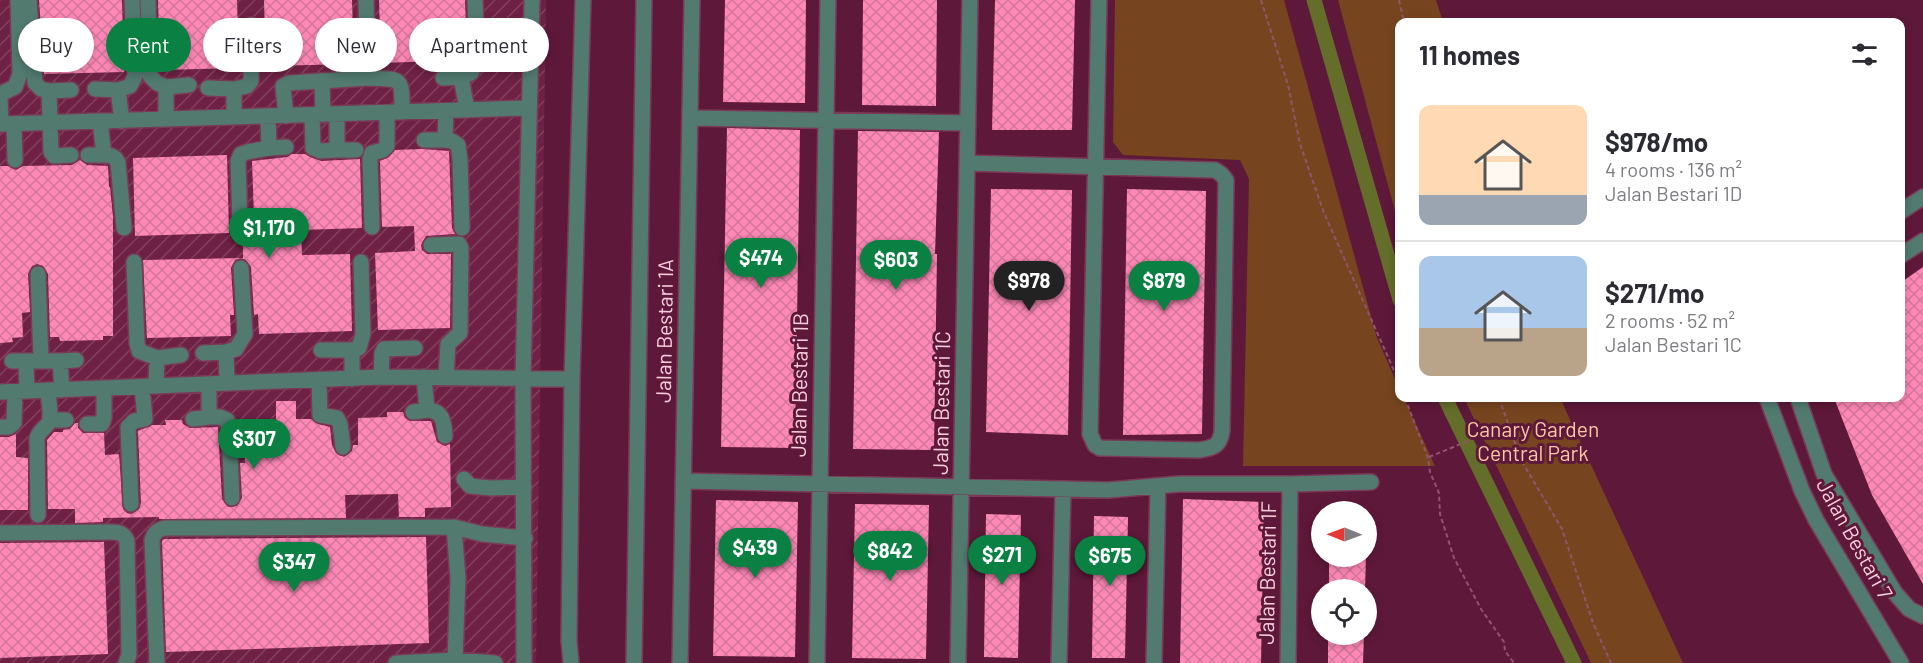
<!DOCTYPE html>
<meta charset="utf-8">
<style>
body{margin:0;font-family:Barlow,sans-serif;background:#f2f2f3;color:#2b2b33;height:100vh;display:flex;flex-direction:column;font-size:22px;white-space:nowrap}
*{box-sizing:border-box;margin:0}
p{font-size:20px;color:#7c7c81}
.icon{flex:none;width:33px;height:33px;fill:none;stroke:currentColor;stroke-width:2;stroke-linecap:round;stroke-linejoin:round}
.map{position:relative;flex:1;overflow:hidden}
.sheet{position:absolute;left:1395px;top:18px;width:510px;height:384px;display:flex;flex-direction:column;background:#fff;border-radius:12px;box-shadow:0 3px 9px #0003}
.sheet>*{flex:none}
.banner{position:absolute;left:18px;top:18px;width:570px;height:54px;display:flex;gap:12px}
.needle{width:39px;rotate:271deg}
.controls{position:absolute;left:1311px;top:501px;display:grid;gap:12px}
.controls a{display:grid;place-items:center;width:66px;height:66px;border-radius:50%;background:#fff;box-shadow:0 3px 9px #0003;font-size:30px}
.price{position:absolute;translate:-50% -51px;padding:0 14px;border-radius:21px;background:#0b8043;color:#fff;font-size:20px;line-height:39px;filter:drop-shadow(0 2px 3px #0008)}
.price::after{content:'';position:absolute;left:50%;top:36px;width:18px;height:14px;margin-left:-9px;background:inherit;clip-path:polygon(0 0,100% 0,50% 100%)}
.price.current{background:#222;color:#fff}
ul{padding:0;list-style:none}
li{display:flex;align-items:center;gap:18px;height:150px;padding:0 24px}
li+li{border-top:2px solid #e1e1e2}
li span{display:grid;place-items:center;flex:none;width:168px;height:120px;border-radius:12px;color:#555}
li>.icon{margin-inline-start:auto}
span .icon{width:72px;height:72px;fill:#fffc;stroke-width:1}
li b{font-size:26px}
h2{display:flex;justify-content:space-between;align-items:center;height:72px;padding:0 24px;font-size:26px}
.chip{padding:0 21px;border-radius:27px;background:#fff;box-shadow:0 3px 9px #0003;font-size:21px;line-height:54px}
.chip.current{background:#0b8043;color:#fff}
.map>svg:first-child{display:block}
.industrial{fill:url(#industrial-furrows)}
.green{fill:#76451f}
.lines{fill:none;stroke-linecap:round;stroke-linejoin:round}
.canal{stroke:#646d29;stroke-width:15}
.building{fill:url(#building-cross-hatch)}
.minor-casing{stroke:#7a3957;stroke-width:18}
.path{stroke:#92546f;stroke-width:2;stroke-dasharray:4.5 3;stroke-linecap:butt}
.minor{stroke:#527a6f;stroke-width:15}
.labels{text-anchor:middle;stroke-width:6;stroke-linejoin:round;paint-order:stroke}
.street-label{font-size:21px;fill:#facedd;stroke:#5e1839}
.park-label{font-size:21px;fill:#fac8a6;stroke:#5e1839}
</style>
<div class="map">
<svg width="1923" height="663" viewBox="0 0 1923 663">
<defs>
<pattern id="industrial-furrows" width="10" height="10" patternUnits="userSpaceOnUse" patternTransform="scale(1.5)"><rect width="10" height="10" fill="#6e2144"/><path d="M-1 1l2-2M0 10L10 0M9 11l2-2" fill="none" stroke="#84405f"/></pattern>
<pattern id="building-cross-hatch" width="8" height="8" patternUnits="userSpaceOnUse" patternTransform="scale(1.5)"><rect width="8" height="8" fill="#ff88b7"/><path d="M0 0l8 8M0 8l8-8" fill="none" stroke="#d2769a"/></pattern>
</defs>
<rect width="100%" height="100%" fill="#5e1839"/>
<path class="industrial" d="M0,0H546L536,663H0Z"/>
<path class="green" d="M1115,0H1284L1377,338L1399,388L1400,398H1404L1435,466H1243L1249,179L1240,160L1123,155L1113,142Z
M1338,0H1436L1443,22H1400L1399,226Z
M1464,398H1560L1683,663H1591Z"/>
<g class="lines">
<path class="canal" d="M1314,0L1400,300
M1445,398L1574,663"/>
</g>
<path class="building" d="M39,0H122L124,72L44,74Z
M158,0H237L239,68L160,70Z
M264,0H352L354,64L266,66Z
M379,0H465L467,56L466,60L381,63Z
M725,0H806L805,103L723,102Z
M863,0H937L936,106L862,105Z
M995,0H1075L1072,130H992Z
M727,128L800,130L795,448L721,447Z
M858,131L939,132L935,254H937L934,450L853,449Z
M422,149L449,151L452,228L455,234L426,236L421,245L422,250L427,254H451L450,328L378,330L375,253L415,251L414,226L382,227L380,161L389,157L395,150Z
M292,154H305L310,157L321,161L360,159L362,228L301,230L302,255L350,254L352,331L259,334L258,314L254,315L251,267L246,260L241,258L235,260L231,268L234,315H230L231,336L147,338L143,260L243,258V246L255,245L252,161L287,157Z
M227,155L229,233L135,236L133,158Z
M80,160L87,165L108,166L109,187H110L113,217V336H103V340L60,341L59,337H50L48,274L43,266L37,264L32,266L28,274L30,312L22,313L23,337L12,338L13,342L0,343V166H8L16,170L23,166L72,165Z
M991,189L1072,190L1068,435L986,432Z
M1127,189L1206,191L1202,434L1123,435Z
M1923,267V584L1872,495L1834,398H1900V283Z
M276,401H296V419H311L318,424L330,427L332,445L336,453L344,457L352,451L353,445H358V418L387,417V412H403L405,418L410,421H431L437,442L445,446L450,444L451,507L425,508V517H399L398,494L345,495L346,518L159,519V517L103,518V522L75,523V509H48L47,440L54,432H63V430L70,429L75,423H78V428L83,433H104L105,455L119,454L123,509L127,513L132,514L139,509L141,504L138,431L152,425H166L165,420H182L183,424L190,428L218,427L222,499L228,507L237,506L242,498L240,463H245L244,421L276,420Z
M16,434V457L28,458V510H0V437H9Z
M1183,499L1264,502L1261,663H1180Z
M716,500L798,502L795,657L713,656Z
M855,504L929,505L926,659L852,658Z
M986,514L1021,515L1018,658L984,657Z
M1094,516L1128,517L1125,658H1092Z
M426,537L429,643L166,652L162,541L164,539Z
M104,542L108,654L0,658V543Z
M1329,556H1366L1365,590H1329Z
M1328,634H1364L1363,663H1328Z"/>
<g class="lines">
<g class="minor-casing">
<path id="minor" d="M29,0L35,83L41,89L49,91L51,152L54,156L71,155
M148,0L150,76L157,83L166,87V119
M366,0L368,78C403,79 402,77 402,112
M461,77L471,73L477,58L475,0
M443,78L461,77L467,110
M322,82L323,114
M166,87L189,85
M208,88L234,89
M95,89L118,90
M49,91L71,90
M0,94L15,87L20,74L18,0
M0,96L1,124
M446,111L445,140L452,141L458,145L460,159L462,228
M312,115L313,148L321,151L337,150V114
M286,116L283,86L289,83L368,78
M234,117V89L247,86L251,81V25
M690,118L968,123
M100,121L104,155C111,155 115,156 118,163L124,228
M122,121L118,90L130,86L135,76L132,0
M0,124L528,108
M14,124L15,160
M424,140H445
M269,148L286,147
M337,150H356
M88,155H104
M967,163L1215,170L1221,174L1226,180L1222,431C1220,446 1213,448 1199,450L1100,448L1095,445L1090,434L1099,0
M1900,212L1923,197
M240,223L238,161L241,154L247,152L269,148L268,116
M372,227L370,159L372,153L383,150L387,146V113
M431,245L459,244L461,248L460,333L448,344L446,377
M1900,256L1923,241
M134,262L137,343L139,351L157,358L156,386
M38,274L41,360
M321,350H352
M226,352L236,349L245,334L241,268
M203,353L226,352L227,383
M157,358L181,355
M12,361H60
M26,361L27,391
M381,377L382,353L384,349L415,348
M352,379V350L359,348L363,334L361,262
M319,380L320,415L337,418L340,424L343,447
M62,390L60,361L76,360
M0,392L381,377L572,379
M1767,398L1802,491L1816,520L1901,663
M1798,398L1824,474L1895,593L1909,609L1923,616
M427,410C443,410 444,423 445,436
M413,412L427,410L424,377
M209,417H220L227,420L229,429L232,498
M193,419L209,417V384
M50,420H66
M87,424H102L104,418V388
M0,427H9L14,423L15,392
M464,479L470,486L490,488L524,487
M683,481L1109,490L1179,484H1290L1371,482
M131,504L128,427L134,421L145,419L142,387
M38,515L37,438C40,429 47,427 49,422C52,414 48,399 48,390
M0,533L110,532C119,532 124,533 127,541L129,655L126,663
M157,663L152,540C154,533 157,530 165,528L454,527
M396,663L455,660V663
M495,663L455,660L458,578L454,527L482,534L525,538
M524,663L523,378L532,0
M571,663L569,641L572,379L583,0
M634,663L644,0
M680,663L692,0
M817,663L828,0
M958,663L970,0
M1059,663L1063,489
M1154,663L1158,486
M1288,663L1290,484"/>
</g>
<path class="path" d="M1261,0L1288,85L1300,144L1324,213L1400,384
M1399,0L1404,22
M1400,88L1396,98L1400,109
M1405,398L1428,458L1430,472L1439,493L1440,514L1454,558L1481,609L1504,642L1505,651L1514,663
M1499,398L1521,460L1562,529L1593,623L1611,663
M1429,457L1507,425"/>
<use href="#minor" class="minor"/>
</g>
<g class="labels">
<g class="street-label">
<text transform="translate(665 331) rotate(-89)" y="7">Jalan Bestari 1A</text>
<text transform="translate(800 385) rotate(-89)" y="7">Jalan Bestari 1B</text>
<text transform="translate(942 403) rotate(-89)" y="7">Jalan Bestari 1C</text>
<text transform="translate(1854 539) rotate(61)" y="7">Jalan Bestari 7</text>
<text transform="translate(1268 573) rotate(-89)" y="7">Jalan Bestari 1F</text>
</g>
<g class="park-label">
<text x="1533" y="437">Canary Garden<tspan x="1533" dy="24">Central Park</tspan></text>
</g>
</g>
</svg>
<div class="controls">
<a><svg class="needle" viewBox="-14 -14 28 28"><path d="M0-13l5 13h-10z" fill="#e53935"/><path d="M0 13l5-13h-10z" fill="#7c7c81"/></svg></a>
<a><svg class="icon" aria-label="locate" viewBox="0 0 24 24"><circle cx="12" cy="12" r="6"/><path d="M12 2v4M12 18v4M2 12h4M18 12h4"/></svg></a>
</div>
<b class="price" style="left:269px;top:259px">$1,170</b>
<b class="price" style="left:761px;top:289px">$474</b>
<b class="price" style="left:896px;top:291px">$603</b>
<b class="price current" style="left:1029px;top:312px">$978</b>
<b class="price" style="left:1164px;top:312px">$879</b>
<b class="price" style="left:254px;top:470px">$307</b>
<b class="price" style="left:755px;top:579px">$439</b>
<b class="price" style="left:890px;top:582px">$842</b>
<b class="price" style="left:1002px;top:586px">$271</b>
<b class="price" style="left:1110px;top:587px">$675</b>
<b class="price" style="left:294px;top:593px">$347</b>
<div class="banner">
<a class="chip">Buy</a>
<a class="chip current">Rent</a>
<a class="chip">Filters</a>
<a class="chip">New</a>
<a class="chip">Apartment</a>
</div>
<section class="sheet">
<h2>11 homes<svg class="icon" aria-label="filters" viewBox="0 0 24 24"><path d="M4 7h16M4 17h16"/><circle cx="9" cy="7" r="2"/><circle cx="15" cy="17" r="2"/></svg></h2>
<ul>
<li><span style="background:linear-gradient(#ffd9b3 75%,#9aa5b1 0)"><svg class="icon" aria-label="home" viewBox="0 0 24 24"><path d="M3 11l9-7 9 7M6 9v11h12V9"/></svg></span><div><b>$978/mo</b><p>4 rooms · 136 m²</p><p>Jalan Bestari 1D</p></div></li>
<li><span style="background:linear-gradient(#a9c7e8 60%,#b9a48a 0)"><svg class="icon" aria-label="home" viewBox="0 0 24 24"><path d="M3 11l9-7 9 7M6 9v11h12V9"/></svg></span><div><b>$271/mo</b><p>2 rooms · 52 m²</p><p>Jalan Bestari 1C</p></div></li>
</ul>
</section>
</div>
